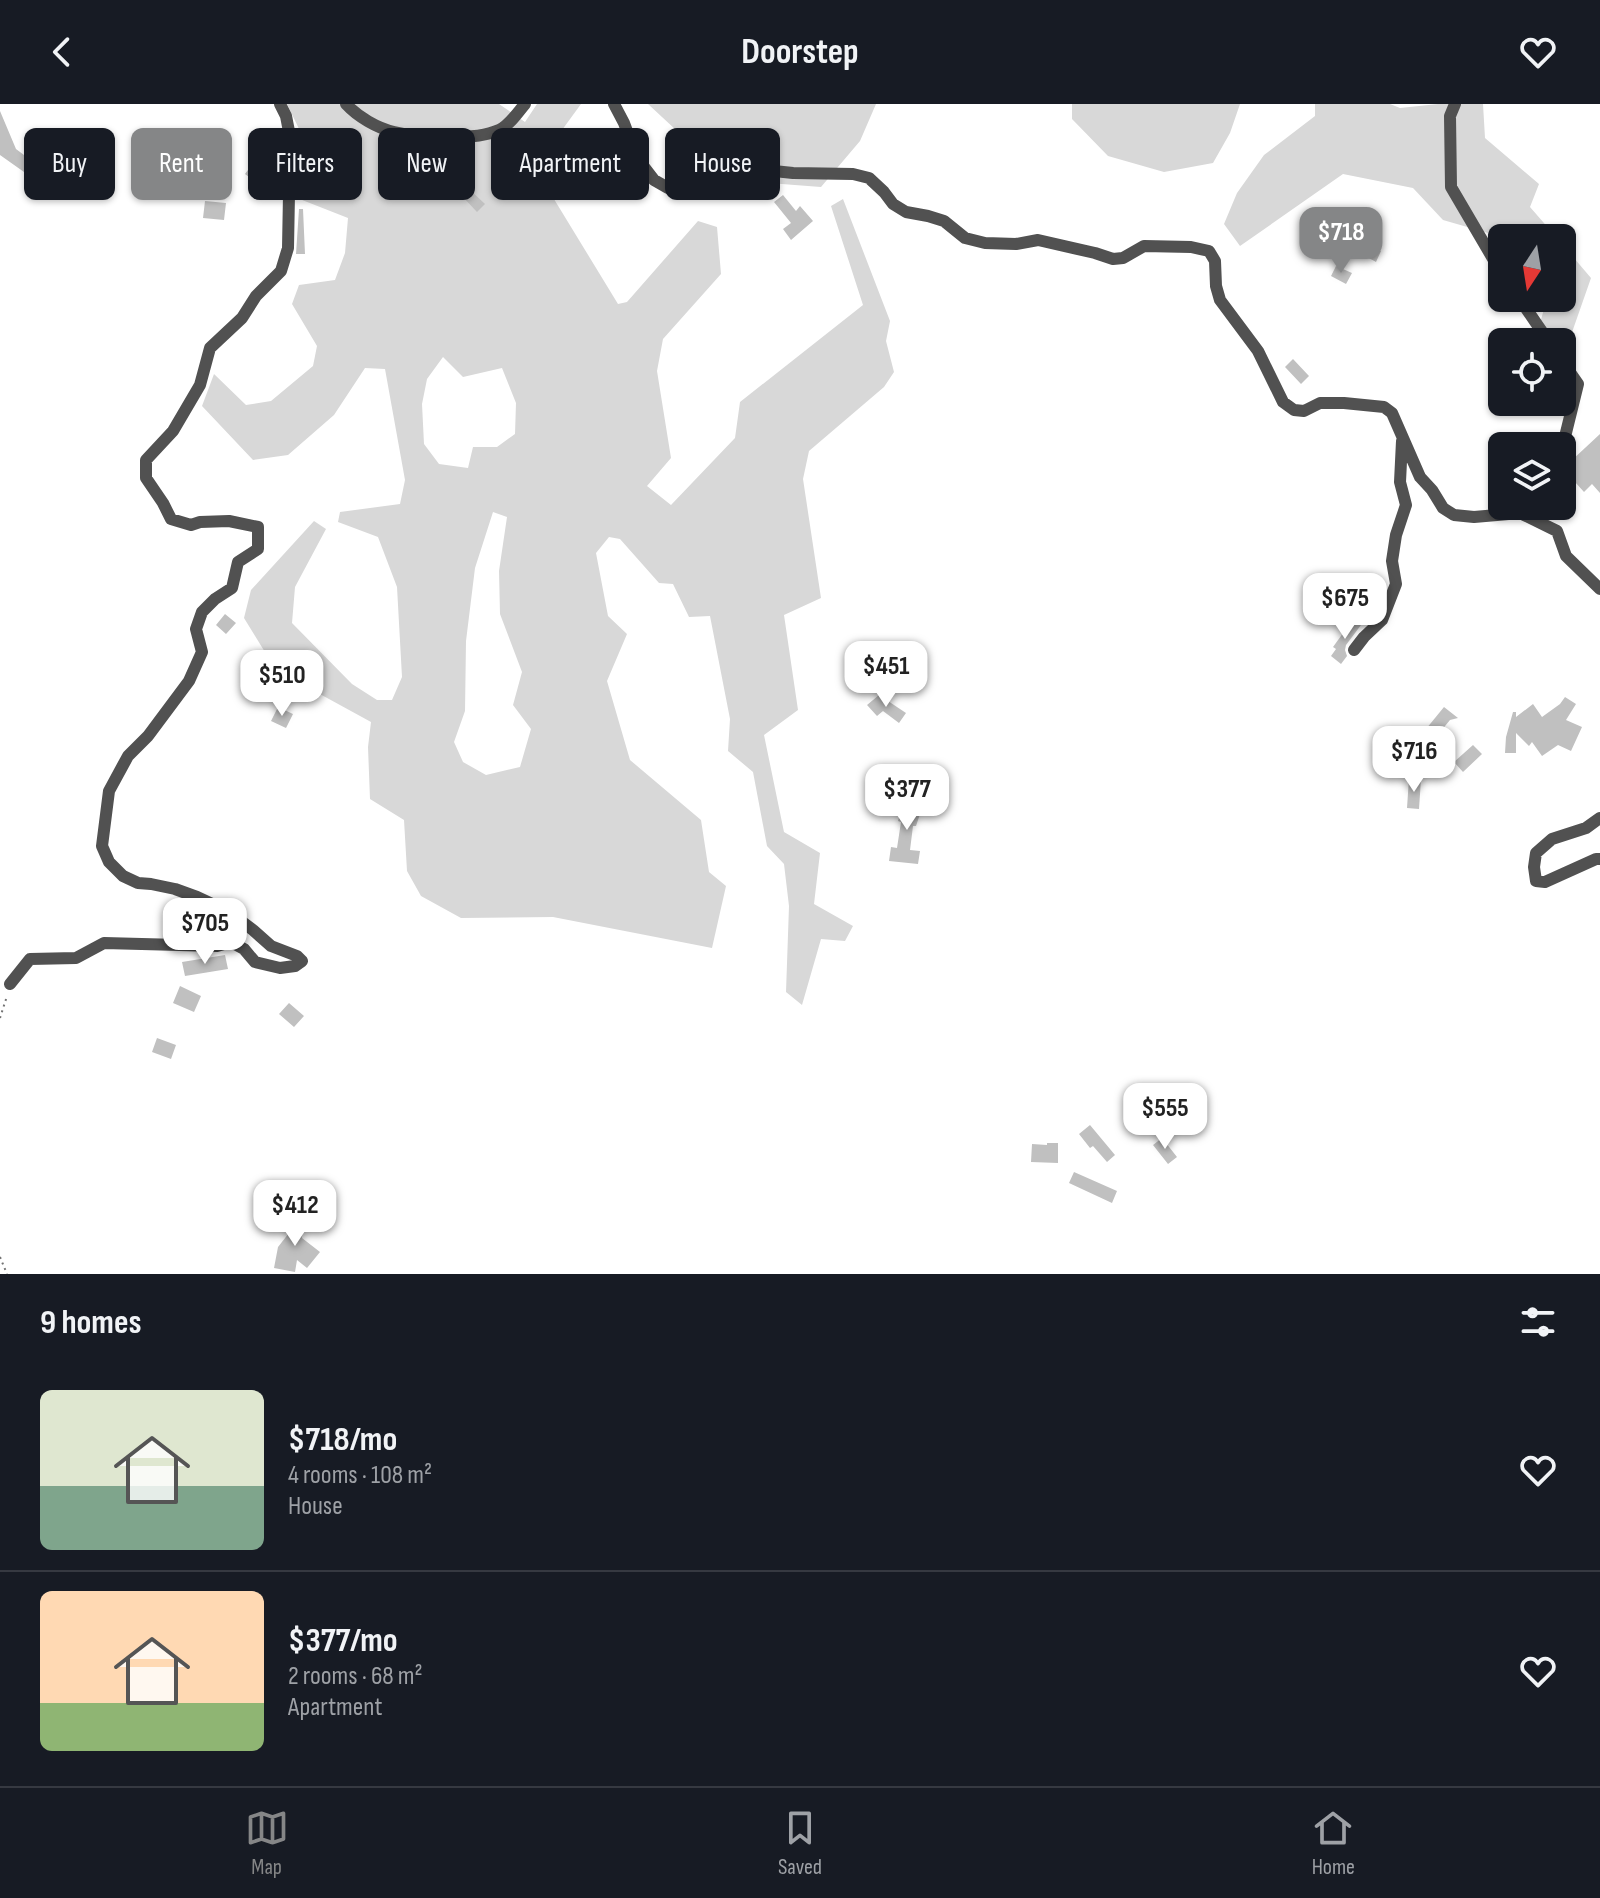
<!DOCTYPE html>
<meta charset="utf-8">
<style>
body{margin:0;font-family:"Sofia Sans Condensed",sans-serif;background:#20242c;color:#f1f3f6;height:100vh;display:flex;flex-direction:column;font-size:30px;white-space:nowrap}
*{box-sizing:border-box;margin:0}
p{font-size:26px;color:#9ea1a6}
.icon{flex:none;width:44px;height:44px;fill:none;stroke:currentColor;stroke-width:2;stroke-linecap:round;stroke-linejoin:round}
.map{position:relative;height:1170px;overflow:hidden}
.panel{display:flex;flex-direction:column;background:#171b24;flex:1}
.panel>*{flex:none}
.hud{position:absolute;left:24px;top:24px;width:800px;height:72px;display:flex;gap:16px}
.needle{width:52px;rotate:192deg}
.tools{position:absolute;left:1488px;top:120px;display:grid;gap:16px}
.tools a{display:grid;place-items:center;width:88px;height:88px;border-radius:12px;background:#171b24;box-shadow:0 2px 6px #0004;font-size:40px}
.price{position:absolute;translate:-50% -68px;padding:0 18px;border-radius:16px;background:#fff;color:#222;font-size:26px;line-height:52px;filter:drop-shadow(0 2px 4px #0008)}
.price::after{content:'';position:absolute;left:50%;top:48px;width:24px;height:18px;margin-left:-12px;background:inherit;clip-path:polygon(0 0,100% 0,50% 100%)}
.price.current{background:#858687;color:#fff}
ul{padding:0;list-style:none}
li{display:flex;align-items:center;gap:24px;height:200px;padding:0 40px}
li+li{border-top:2px solid #363941}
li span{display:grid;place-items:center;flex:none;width:224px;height:160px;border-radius:12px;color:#555}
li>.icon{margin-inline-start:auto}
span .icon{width:96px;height:96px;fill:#fffc;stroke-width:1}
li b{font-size:34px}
h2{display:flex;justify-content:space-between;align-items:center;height:96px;padding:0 40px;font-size:34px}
.chip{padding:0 28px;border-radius:12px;background:#171b24;box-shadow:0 2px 6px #0004;font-size:28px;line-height:72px}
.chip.current{background:#858687;color:#fff}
header{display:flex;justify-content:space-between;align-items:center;height:104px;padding:0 40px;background:#171b24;font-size:36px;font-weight:700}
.tabs{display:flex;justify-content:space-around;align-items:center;height:112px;border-top:2px solid #363941;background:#171b24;font-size:22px;color:#9ea1a6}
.tabs a{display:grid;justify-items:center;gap:4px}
.tabs .current{color:#858687}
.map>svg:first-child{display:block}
.green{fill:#d8d8d8;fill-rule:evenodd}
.building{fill:#c0c0c0}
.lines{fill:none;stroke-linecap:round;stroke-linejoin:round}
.path{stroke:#737373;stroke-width:2;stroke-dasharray:2 4;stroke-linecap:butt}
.street{stroke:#515151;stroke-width:12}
</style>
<header><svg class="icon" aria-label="back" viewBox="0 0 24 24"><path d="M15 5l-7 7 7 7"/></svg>Doorstep<svg class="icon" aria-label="heart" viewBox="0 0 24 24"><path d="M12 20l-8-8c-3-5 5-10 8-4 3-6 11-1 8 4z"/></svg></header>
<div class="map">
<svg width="1600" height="1170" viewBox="0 0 1600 1170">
<rect width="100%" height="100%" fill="#fff"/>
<path class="green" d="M287,0H499L525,18L537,0H581L546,48V82L618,200L627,198L698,117L717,123L721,170L663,235L657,267L671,354L647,382L671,401L735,334L740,298L863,201L831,102L843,95L890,217L886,237L894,268L884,283L809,347L803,375L821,494L784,511L798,606L764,631L784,728L820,749L814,800L853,822L845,837L821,835L802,901L786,888L789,802L784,760L767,742L753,668L728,647L730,615L710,512L689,513L673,480L659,479L620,435L609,433L596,449L608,512L627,530L607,577L630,656L701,716L709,768L726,782L712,844L553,813L461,814L421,792L407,767L404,716L370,695L368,643L371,618L276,566L244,514L251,486L314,417L326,425L295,483L292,519L352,580L377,596H392L402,573L397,483L378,433L338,418L340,408L400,400L405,376L385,265L365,264L334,311L288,351L253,356L202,302L214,270L246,301L271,297L313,262L317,242L292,200L299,181L335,176L345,149L348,114L297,94L301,29ZM443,253L463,273L502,264L516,299L515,330L497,343H473L468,364L439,360L424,340L422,300L427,275ZM493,408L507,413L499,467L500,510L522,568L513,601L531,625L520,663L486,671L463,658L454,638L465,607L466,537L475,464Z
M648,0H876L860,37L821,83L744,77L718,65Z
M1072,0H1240L1230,29L1213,59L1164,68L1108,52L1072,15Z
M1315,0H1390L1400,4L1438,0H1483L1485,34L1539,80L1530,103L1557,134H1502V138L1495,131L1443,116L1413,84L1343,70L1240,142L1224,120L1237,89L1264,51L1315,12Z
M1562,140L1591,174L1570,234L1539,223L1547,194H1562Z"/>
<path class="building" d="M0,7L16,45L32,57L24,68L0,51Z
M265,38L283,54L261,82L245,70L256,55L253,53Z
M404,39L418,41L434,49L429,59Z
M79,48L80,52H84L85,61H82V64L66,68L65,63L51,64V54L63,53L62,52Z
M453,60L465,69L457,81L445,71Z
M468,84L485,100L477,108L461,91Z
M783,91L796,107L800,102L813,117L791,136L783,125L791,119L774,98Z
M205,97L226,99L224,116L203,114Z
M299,105H303L305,150H296Z
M1363,138L1381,147L1376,158L1358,148Z
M1336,162L1352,169L1346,180L1331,172Z
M1293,255L1309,272L1301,280L1285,263Z
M1600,330V389L1592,380L1584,388L1566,368L1574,361L1571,357Z
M225,510L236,519L226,530L216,521Z
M1350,514L1361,521L1346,541L1345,546L1347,552L1341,560L1331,552L1336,545L1333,543L1346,525L1344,524Z
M879,591L906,609L899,619L883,607L877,612L867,601Z
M1565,593L1576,600L1566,616L1582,623L1571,647L1558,641L1542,652L1532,638L1529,642L1516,629V649H1505L1506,633L1513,608H1516V613L1533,600L1542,613L1560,600Z
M278,603L293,610L286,624L271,617Z
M1444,603L1458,614L1450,616L1436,633L1426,625Z
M1473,641L1482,650L1463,668L1454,658Z
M1409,674L1421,675L1419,705L1407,704Z
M907,686L918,688L915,709L920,710L916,722H913L910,746L920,747L918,760L889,757L891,743L897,744L901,718L898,717Z
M225,851L228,865L185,872L182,858Z
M180,882L201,892L194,908L173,899Z
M289,899L304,912L294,923L279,910Z
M157,934L176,941L171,955L152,948Z
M1090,1021L1115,1051L1107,1058L1093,1042L1090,1044L1079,1030Z
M1162,1034L1177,1053L1168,1060L1153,1041Z
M1047,1039H1058V1059L1031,1058L1032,1040L1047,1041Z
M1074,1068L1117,1087L1112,1099L1069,1079Z
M304,1109L302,1134L320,1148L307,1164L297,1156L295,1168L274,1164L278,1143L289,1129L286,1128L287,1116L298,1117Z"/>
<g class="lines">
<path class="path" d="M0,914L7,892
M0,1153L7,1170"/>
<path class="street" d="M346,0C358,13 377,24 394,28C419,34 475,37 499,26C509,22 518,8 525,0
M614,0L624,19L637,54L654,76L668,84L681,82L706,60L793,69L853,70L869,74L884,88L893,100L906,108L928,112L944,117L965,134L985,139L1016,140L1038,136L1095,149L1113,155L1123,154L1144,142L1191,143L1209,147L1215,157L1216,182L1220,196L1258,247L1283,298L1294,306L1304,307L1320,299H1344L1384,303L1392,309L1420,373L1432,386L1443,404L1454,411L1474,413L1520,409L1557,427L1566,452L1600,485
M1455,0L1450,12L1451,83L1502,170
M1519,194L1549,238
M1562,257L1578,280L1562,345
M1354,546L1364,533L1382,516L1396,480L1392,457L1396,431L1406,401L1400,378L1402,337
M1600,714L1586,724L1552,735L1536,749L1534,763L1536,777L1545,778L1596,755H1600
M10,880L30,855L76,854L104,839L217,842L231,838L244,845L255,858L280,864L295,862L302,857L297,852L271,842L253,826L229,808L197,793L175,785L151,780L138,779L123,772L109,758L102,742L109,687L128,652L148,632L189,577L202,548L196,525L202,508L215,495L232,484L238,458L258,445V423L229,417L200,418L191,421L171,415L163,399L146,374V356L173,327L200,281L210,244L242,214L256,192L281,167L288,144L289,90L293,48L286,12L280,0"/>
</g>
</svg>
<div class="tools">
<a><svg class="needle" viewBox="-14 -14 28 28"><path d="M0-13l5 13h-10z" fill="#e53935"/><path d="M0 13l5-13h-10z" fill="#9ea1a6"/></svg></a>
<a><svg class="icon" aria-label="locate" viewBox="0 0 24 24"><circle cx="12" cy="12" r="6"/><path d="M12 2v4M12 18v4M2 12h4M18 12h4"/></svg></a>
<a><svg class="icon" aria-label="layers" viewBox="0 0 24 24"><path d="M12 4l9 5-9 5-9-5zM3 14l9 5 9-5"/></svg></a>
</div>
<b class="price current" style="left:1341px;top:171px">$718</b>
<b class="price" style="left:1345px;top:537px">$675</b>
<b class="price" style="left:886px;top:605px">$451</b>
<b class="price" style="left:282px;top:614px">$510</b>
<b class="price" style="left:1414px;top:690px">$716</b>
<b class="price" style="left:907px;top:728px">$377</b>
<b class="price" style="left:205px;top:862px">$705</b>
<b class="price" style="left:1165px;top:1047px">$555</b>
<b class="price" style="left:295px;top:1144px">$412</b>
<div class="hud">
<a class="chip">Buy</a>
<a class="chip current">Rent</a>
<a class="chip">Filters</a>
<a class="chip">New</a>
<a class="chip">Apartment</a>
<a class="chip">House</a>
</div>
</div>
<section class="panel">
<h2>9 homes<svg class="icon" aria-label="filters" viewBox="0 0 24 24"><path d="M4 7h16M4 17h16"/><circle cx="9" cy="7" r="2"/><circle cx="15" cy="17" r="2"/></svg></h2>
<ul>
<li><span style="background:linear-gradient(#dfe7d0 60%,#7fa58c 0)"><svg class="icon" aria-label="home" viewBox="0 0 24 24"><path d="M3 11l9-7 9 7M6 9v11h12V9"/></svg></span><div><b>$718/mo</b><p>4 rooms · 108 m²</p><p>House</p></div><svg class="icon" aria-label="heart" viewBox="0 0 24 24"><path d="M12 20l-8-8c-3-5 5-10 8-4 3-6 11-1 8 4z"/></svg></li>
<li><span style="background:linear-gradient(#ffd9b3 70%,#8fb573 0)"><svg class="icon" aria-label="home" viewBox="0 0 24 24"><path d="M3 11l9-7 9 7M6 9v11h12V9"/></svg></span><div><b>$377/mo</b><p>2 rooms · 68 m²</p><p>Apartment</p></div><svg class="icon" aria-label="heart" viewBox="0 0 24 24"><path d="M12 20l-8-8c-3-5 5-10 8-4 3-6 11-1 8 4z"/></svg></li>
</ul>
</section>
<nav class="tabs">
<a class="current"><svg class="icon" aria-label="map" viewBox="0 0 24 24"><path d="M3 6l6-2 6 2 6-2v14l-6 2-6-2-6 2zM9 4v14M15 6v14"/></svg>Map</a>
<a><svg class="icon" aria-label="saved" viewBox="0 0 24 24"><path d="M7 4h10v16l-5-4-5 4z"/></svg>Saved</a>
<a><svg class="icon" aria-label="home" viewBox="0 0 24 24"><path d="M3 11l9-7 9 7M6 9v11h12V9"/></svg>Home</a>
</nav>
